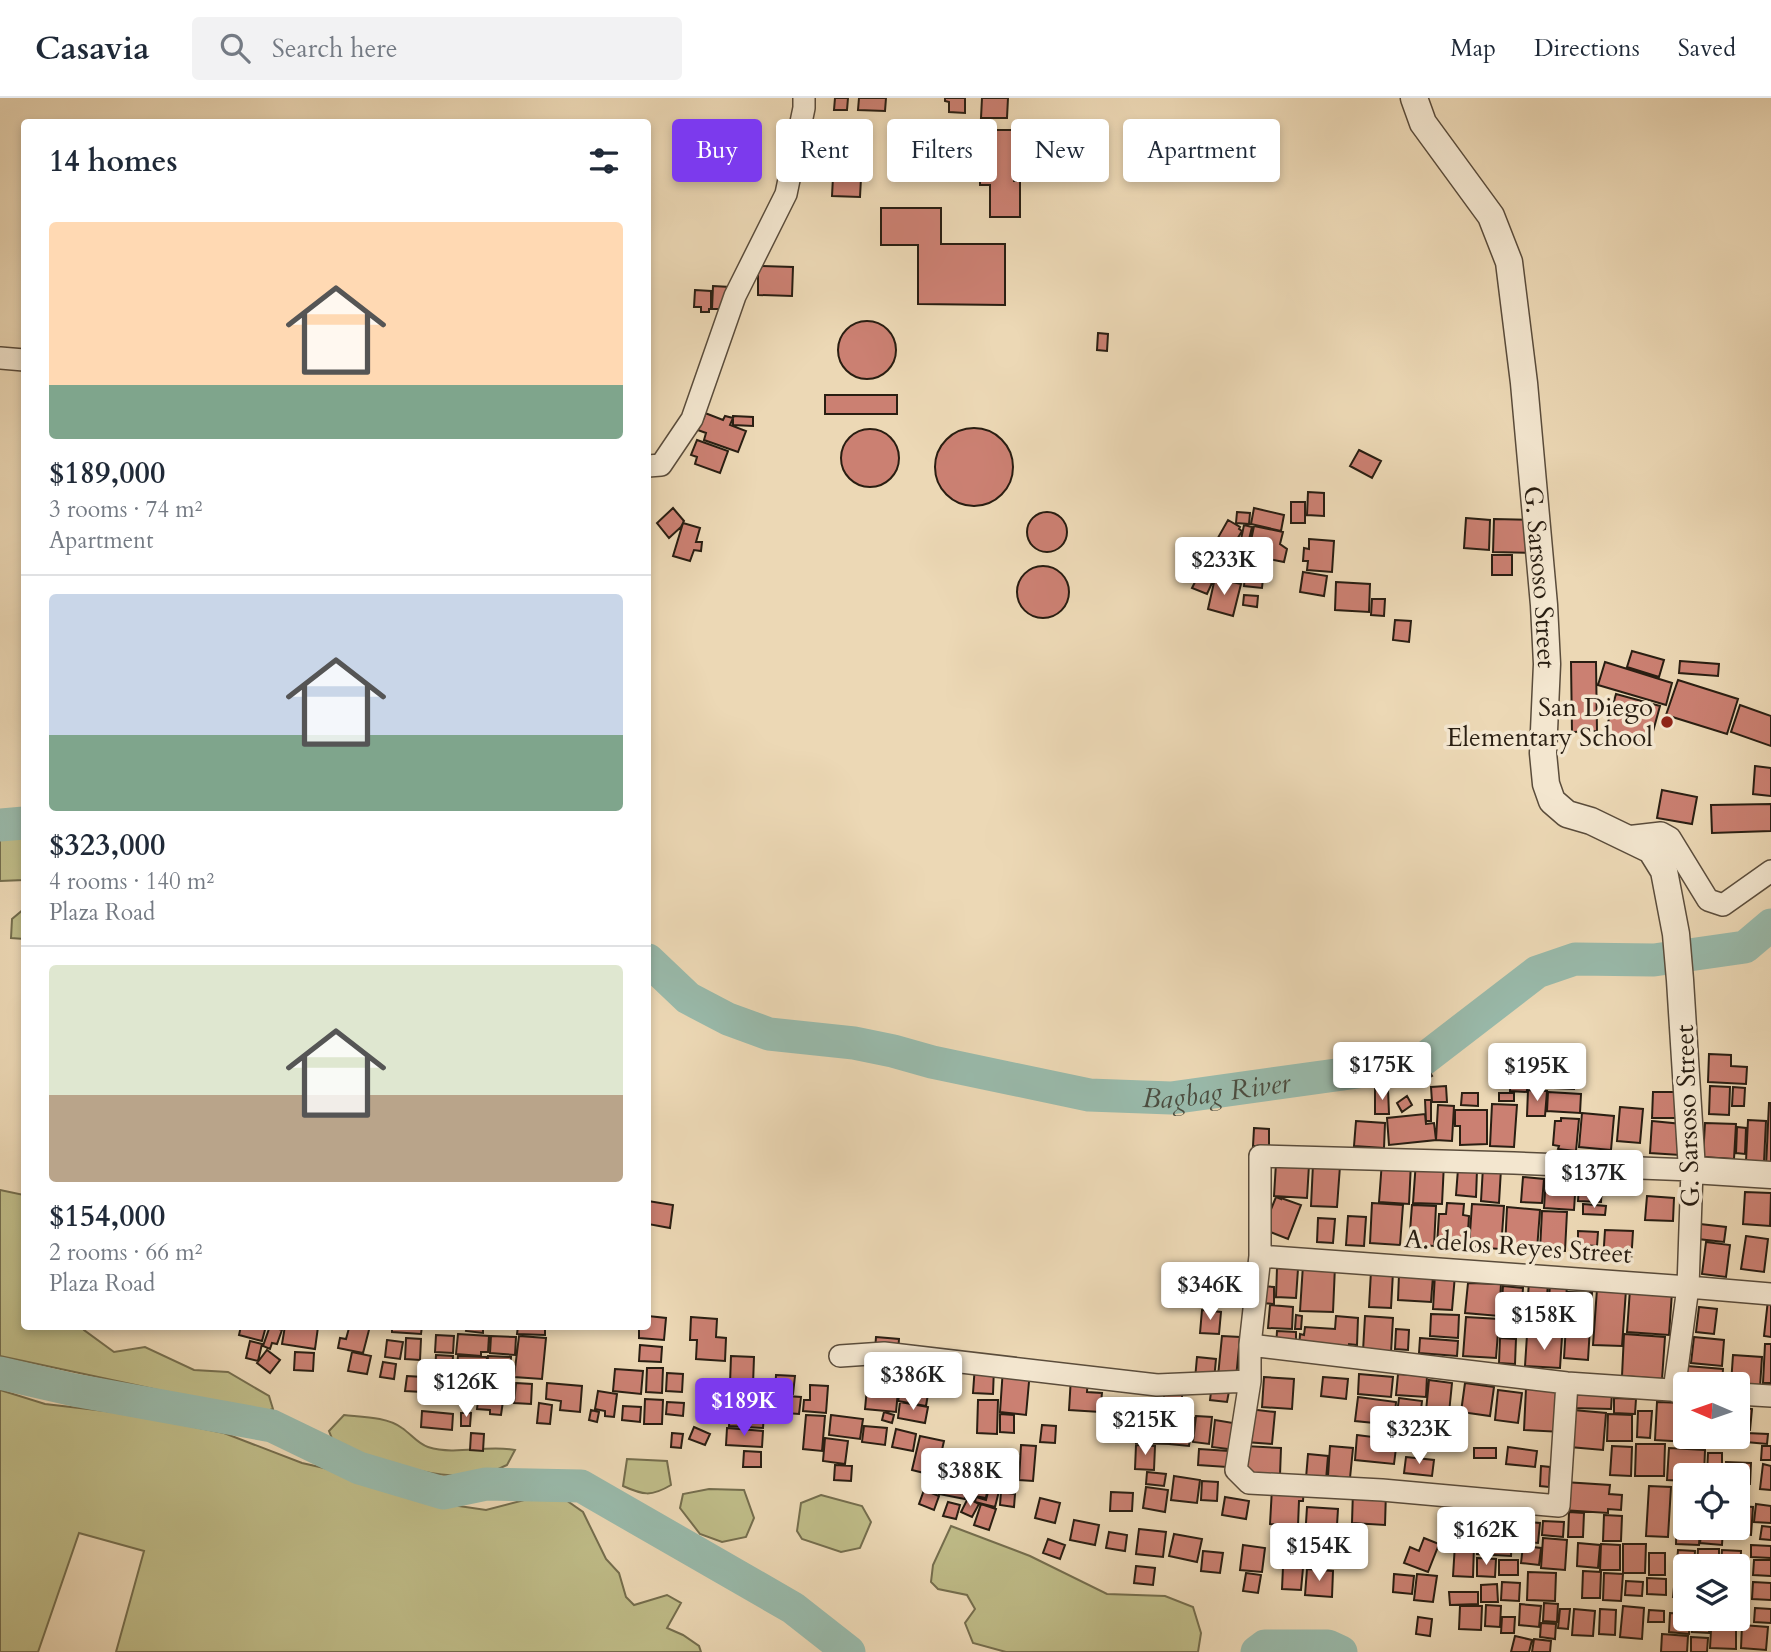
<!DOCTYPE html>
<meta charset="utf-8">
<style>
body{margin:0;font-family:Cardo,serif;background:#f2f2f3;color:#1f2937;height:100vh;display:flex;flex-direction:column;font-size:26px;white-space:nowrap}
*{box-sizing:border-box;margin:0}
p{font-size:23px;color:#747a83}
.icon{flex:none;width:38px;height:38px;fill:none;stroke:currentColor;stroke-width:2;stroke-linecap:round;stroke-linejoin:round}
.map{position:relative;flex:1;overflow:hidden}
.panel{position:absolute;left:21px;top:21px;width:630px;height:1211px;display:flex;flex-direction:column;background:#fff;border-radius:7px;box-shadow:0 4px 10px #0003}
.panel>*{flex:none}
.top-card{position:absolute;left:672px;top:21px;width:665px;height:63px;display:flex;gap:14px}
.needle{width:46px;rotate:272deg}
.tools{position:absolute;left:1673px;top:1274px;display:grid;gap:14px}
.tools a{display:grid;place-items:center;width:77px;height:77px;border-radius:7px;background:#fff;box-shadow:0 4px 10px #0003;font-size:35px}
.price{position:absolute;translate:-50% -60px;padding:0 16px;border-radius:7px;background:#fff;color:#222;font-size:23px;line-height:46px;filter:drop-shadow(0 2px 4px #0008)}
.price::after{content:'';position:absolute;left:50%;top:42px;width:21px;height:16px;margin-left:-10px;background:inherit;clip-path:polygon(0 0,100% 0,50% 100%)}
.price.current{background:#7c3aed;color:#fff}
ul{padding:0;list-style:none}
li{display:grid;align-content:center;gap:14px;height:371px;padding:0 28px}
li+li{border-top:2px solid #e0e1e3}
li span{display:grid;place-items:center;height:217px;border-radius:7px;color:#555}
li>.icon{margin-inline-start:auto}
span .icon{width:126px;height:126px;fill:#fffc;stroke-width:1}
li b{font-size:30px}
h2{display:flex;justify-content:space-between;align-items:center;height:84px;padding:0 28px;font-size:30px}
.chip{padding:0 24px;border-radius:7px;background:#fff;box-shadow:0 4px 10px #0003;font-size:24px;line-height:63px}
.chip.current{background:#7c3aed;color:#fff}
header{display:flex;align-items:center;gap:42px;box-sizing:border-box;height:98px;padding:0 35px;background:#fff;border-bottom:2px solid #e0e1e3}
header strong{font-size:33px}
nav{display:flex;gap:38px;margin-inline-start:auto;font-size:24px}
.search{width:490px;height:63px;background:#f2f2f3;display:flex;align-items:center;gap:18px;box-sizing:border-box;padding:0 24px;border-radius:7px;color:#747a83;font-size:26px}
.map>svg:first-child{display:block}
.green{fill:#bfbc88;stroke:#746d4d;stroke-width:2}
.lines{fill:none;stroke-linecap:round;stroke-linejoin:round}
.river{stroke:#99baab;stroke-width:33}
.building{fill:#cb8072;stroke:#291e12;stroke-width:2}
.minor-casing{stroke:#5a4c3b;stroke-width:24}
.tertiary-casing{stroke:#5a4c3b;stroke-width:29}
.minor{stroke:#f3e6cf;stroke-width:21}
.tertiary{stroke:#f3e6cf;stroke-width:26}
.poi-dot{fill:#8f2418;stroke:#f3e6cf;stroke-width:2.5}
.labels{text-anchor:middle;stroke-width:7;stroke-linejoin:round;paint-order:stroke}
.street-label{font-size:26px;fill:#291e12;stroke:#f3e6cf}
.poi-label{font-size:26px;fill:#291e12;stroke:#f3e6cf;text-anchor:end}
.water-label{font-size:28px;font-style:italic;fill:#4b4d40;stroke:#f3e6cf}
</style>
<header>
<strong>Casavia</strong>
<div class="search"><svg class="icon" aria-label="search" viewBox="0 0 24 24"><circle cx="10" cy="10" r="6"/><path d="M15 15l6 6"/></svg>Search here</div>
<nav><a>Map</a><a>Directions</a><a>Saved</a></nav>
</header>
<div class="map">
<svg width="1771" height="1554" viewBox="0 0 1771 1554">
<rect width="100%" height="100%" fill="#ecd8b5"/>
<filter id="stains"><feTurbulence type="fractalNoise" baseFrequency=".00286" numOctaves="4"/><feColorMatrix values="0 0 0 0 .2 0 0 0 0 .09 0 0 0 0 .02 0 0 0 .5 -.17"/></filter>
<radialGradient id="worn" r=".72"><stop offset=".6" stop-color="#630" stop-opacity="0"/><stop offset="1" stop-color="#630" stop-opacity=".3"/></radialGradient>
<path class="green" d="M5,739L24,740V782L0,783V740Z
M24,811V841L11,840L12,821Z
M0,1092L24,1097V1228L85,1229L84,1232L114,1254L145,1249L194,1272L228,1274L269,1298L273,1311L258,1316L231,1311L202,1302L140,1288L0,1258Z
M0,1292L45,1306L131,1316L224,1335L302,1365L346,1375L381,1390L418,1402L486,1412L536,1399L563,1400L583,1414L606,1461L619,1475L626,1499L634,1507L667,1497L681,1505L667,1530L683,1537L699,1548L701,1554H116L144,1453L79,1435L38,1554H0Z
M344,1317C363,1319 387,1319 402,1330C411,1336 418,1346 428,1349C457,1358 486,1346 515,1352L507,1367C500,1370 493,1374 486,1376C440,1385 378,1362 335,1348L329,1333Z
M627,1361L667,1363L671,1387C651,1399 643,1397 623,1388Z
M709,1391L744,1392L754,1420L746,1439L722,1444L700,1436L680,1410L683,1396Z
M821,1397L862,1408L871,1424L860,1450L841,1454L802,1441L797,1433L801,1405Z
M951,1428L1030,1458L1107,1496L1165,1498L1193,1509L1201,1535L1198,1554H1006L973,1545L965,1525L975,1511L967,1497L938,1491L931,1484L933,1467Z"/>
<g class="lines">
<g class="river">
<path d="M0,727L24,725"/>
<path id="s1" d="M648,862L688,900L728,921L769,936L854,945L893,953L932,964L1089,997L1171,1000L1372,972L1411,971L1537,874L1575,861L1654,862L1745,849L1771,827"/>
<path d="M0,1275L74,1292L272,1328L359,1370L443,1395L486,1386L581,1388L793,1510L849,1554"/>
<path d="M1257,1554L1265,1548H1328L1341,1554"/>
</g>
</g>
<path class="building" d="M835,0H848L847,12H834Z
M859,0H886L885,13L858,12Z
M945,0H965V15L949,14V4L945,3Z
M982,0H1008L1007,20H981Z
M980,32H1014V83H1020V119H990V87H980Z
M833,79L861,80L860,99L832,98Z
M881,110H941V146H1005V207L918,206V147H881Z
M758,168L793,169L792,198L758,197Z
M713,188L730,189L729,211H712Z
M695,192L711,193V211H709V214H701V209H694Z
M838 252a29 29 0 1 1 58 0a29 29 0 1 1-58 0Z
M1098,235L1108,236L1107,253L1097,252Z
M825,297H897V316H825Z
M705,315L723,322L725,318L733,320L730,327L746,333L738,354L704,342L706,335L692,330L696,317L704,320Z
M733,318L753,319V328L733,327Z
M935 369a39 39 0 1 1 78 0a39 39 0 1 1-78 0Z
M841 360a29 29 0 1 1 58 0a29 29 0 1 1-58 0Z
M697,342L728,353L720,375L695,366L697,359L691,357Z
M1359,352L1381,363L1372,380L1350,368Z
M1308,394L1324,395V418L1307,417Z
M1291,404H1305V425H1291Z
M673,410L684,423L681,429L669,440L657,425Z
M1254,410L1284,417L1281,433L1251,426Z
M1027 434a20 20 0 1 1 40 0a20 20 0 1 1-40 0Z
M1237,414L1250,415L1249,426L1236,425Z
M1466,420L1490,422L1489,452L1464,450Z
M1494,421L1535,422L1534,455L1493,454Z
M1228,422L1240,429L1239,431L1242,433L1233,448L1227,445L1224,450L1215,445Z
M683,425L700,430L696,444H702L701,453L694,452L690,463L673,458Z
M1244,427L1252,429L1246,454L1239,451Z
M1254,428L1283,434L1280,446L1287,451L1284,464L1248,457Z
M1309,441L1334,443L1332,474L1307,472L1308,463H1303L1304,450L1309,451Z
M1228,448L1247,454L1242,472L1226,469L1230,452H1228Z
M1492,457H1512V477H1492Z
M1017 494a26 26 0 1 1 52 0a26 26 0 1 1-52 0Z
M1246,468L1264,470L1262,490L1244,488Z
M1303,474L1327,478L1324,498L1300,494Z
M1198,478L1212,485L1207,496L1192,490Z
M1215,480L1241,486L1233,518L1208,511Z
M1336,484L1370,486L1369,514L1335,512Z
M1244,497L1258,498L1257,509L1243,507Z
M1372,501H1385L1384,518L1371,517Z
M1395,522L1411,523L1409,544L1393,542Z
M1632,553L1664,562L1659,579L1627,569Z
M1680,563L1719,566L1718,578L1679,575Z
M1571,564H1596L1597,633L1572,634Z
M1605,564L1672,585L1666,607L1598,587Z
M1678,582L1738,601L1727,636L1666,617Z
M1616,596L1660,608L1649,648L1605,635Z
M1740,607L1771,618V648L1731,634Z
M1755,668L1771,670V698L1753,696Z
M1662,692L1697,699L1692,726L1657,720Z
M1771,706V733L1712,735L1711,707Z
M1709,956L1731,957V968L1747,969L1746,986L1708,984Z
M1424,965L1432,978L1423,983L1415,970Z
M1511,969L1528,970L1527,994L1510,993Z
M1555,974L1575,975L1574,991L1554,990Z
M1446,988L1447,1004H1432L1431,989Z
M1710,988L1730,989L1729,1017L1709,1016Z
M1733,989L1745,990L1744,1008H1732Z
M1375,991H1388L1389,1016H1375Z
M1528,992L1547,993L1545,1018H1527Z
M1548,994L1581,996L1580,1015L1547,1013Z
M1653,994H1678V1020H1652Z
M1462,995H1478V1008L1461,1007Z
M1499,995H1514V1003H1499Z
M1407,998L1412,1007L1402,1014L1397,1005Z
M1425,1002H1431V1023H1426Z
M1769,1005H1771V1069H1766Z
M1492,1006L1517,1007L1514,1049L1490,1048Z
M1438,1007L1454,1008L1452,1043L1436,1042Z
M1620,1009L1643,1011L1640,1045L1617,1043Z
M1455,1012H1487V1046L1460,1047V1028H1455Z
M1582,1015L1614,1018L1611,1052L1579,1049Z
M1425,1016L1426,1026L1434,1025L1436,1042L1389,1047L1387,1020Z
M1561,1020L1579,1021L1576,1053L1558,1051L1559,1048L1553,1047L1555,1023H1561Z
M1748,1022L1766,1023L1764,1064L1746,1063Z
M1356,1023L1385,1025L1384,1050L1354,1048Z
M1652,1023L1682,1026L1680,1057L1650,1055Z
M1705,1025L1736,1026L1734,1061L1703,1059Z
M1737,1029L1746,1030L1745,1056L1736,1055Z
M1254,1030L1269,1031V1048H1253Z
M1382,1063L1411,1065L1409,1106L1379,1104Z
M1416,1063L1444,1065L1442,1106L1413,1105Z
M1276,1065L1309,1067L1307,1100L1274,1098Z
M1313,1066L1340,1068L1337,1109L1311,1108Z
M1483,1069L1501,1071L1499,1105L1481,1103Z
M1458,1071L1477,1072L1476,1099L1456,1097Z
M1580,1074L1603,1075L1601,1104L1578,1103Z
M1523,1079L1544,1081L1542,1105L1521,1104Z
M1546,1079L1576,1081L1574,1112L1544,1110Z
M1745,1094L1771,1095L1770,1128L1743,1126Z
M1647,1098L1674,1100L1673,1123L1645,1122Z
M1276,1099L1281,1101V1100L1301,1107L1288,1141L1263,1131Z
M648,1103L673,1107L670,1130L648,1126Z
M1372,1105L1403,1107L1400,1147L1370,1145Z
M1447,1105L1464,1106L1463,1117L1469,1118L1467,1148L1437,1147L1439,1116H1446Z
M1472,1106L1504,1108L1501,1151L1469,1149Z
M1583,1106L1606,1108L1605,1117L1583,1116Z
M1412,1107L1436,1108L1434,1148L1409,1146Z
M1507,1109L1540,1112L1537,1152L1505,1150Z
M1542,1113L1567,1114L1565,1153L1540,1152Z
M1348,1118L1366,1119L1364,1148L1346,1147Z
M1318,1120L1335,1121L1333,1145L1317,1144Z
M1700,1126L1726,1129L1724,1144L1698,1141Z
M1605,1132L1633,1133L1631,1165L1603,1163Z
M1578,1133L1598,1134L1597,1148L1578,1147Z
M1746,1138L1768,1141L1764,1174L1741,1171Z
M1706,1144L1730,1147L1726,1179L1702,1176Z
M1303,1167L1335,1168L1333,1214L1300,1213Z
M1277,1170L1298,1171L1296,1200L1276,1199Z
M1371,1173L1393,1174L1391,1210L1369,1209Z
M1399,1176L1433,1178L1431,1204L1398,1202Z
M1435,1176L1455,1177L1452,1212L1433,1211Z
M1529,1184L1548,1185L1545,1226L1526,1224Z
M1468,1185L1501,1186L1499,1218L1465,1215Z
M1550,1187L1567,1188L1564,1227L1547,1226Z
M1261,1188L1274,1189V1206L1261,1205Z
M1503,1188L1523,1190L1521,1218L1501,1217Z
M1597,1191L1626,1192L1622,1248L1593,1247Z
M1630,1191L1672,1194L1669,1237L1627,1234Z
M1568,1194L1592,1195L1588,1262L1564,1260Z
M1768,1202H1771V1239L1764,1238Z
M1270,1207L1293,1209L1292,1231L1268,1230Z
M1699,1209L1717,1211L1714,1236L1696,1234Z
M1202,1212L1221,1214L1219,1236L1200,1235Z
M1431,1216L1459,1217L1458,1240L1430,1238Z
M1296,1217L1302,1218L1301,1231H1295Z
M648,1218L666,1220L664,1242L639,1240V1228H648Z
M1336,1218L1358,1220L1357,1247L1349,1246L1348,1255L1299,1252L1300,1236L1304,1237L1305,1229L1335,1231Z
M1365,1218L1393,1220L1391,1255L1363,1253Z
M691,1219L717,1221L716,1239L726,1240L725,1263L696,1261L697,1242H690Z
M1466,1219L1499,1221L1496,1260L1463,1258Z
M241,1228H266L262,1243L239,1237Z
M270,1228L282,1232L277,1246L272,1245L270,1251L263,1248Z
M285,1228L318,1229L315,1251L282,1246Z
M357,1228H370L363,1255L338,1250L340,1240L346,1241L349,1230L356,1231Z
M392,1228H422L421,1236L392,1234Z
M467,1228H483V1235L466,1233Z
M518,1228H545V1237L517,1236Z
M1396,1231L1409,1232L1408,1252L1395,1251Z
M1277,1233L1296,1234V1250L1276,1249Z
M458,1236L489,1238L488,1254H481V1258L456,1256Z
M1624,1236L1665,1239L1662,1281L1622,1278Z
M436,1237L454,1238L453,1255L435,1254Z
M1527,1237L1562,1239L1560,1270L1525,1268Z
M491,1238L516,1239L515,1257L490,1255Z
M519,1238L546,1240L542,1281L514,1279Z
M1222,1238L1240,1239L1236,1280L1218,1278Z
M876,1239L899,1241L898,1254L875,1252Z
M1694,1239L1724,1242L1722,1268L1691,1265Z
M406,1240L421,1241L420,1262L405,1261Z
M1420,1240L1458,1243L1457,1258L1419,1255Z
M1500,1240L1516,1241L1515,1266L1499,1265Z
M387,1242L403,1244L400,1261L385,1259Z
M250,1243L262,1246L258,1263L246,1260Z
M1765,1246H1771V1285H1763Z
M640,1247L662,1249L661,1264L639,1263Z
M267,1252L280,1262L270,1275L257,1265Z
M295,1254L314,1255L313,1273L294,1272Z
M352,1254L371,1258L367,1276L348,1273Z
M436,1257L453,1258L452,1274H435Z
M1733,1257L1762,1259L1760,1289L1731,1286Z
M458,1258L487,1259L485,1279L456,1278Z
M488,1258L511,1259L510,1274L487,1273Z
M731,1258L754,1259L753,1287L730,1286Z
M910,1258L928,1264L920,1289L902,1283Z
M1197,1259L1216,1261L1214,1282L1195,1281Z
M383,1264L396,1266L394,1281L380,1279Z
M877,1265L900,1268L899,1280L876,1277Z
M938,1266L954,1268L951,1292L935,1290Z
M975,1267L994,1269L993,1296L973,1295Z
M1687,1268L1723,1271L1722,1286L1685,1285Z
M647,1270H663L662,1295L646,1294Z
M1003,1270L1030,1273L1026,1317L1000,1314Z
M615,1271L643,1273L641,1296L613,1293Z
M426,1275L452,1277L450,1301L425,1299Z
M667,1275L683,1276L682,1294L666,1293Z
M1359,1276L1393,1279L1391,1299L1358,1296Z
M1398,1276L1427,1278L1426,1299L1396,1297Z
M776,1277L795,1278L793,1296L775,1295Z
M407,1278L423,1279L422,1294L405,1293Z
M868,1279L899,1283L896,1314L865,1311Z
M1071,1279L1088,1280L1087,1294L1102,1295L1100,1314L1069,1312Z
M1264,1279L1294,1281L1292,1311L1262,1309Z
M1323,1279L1348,1281L1346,1301L1321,1298Z
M456,1280L476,1282L474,1306L454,1305Z
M487,1280L508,1282L505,1302L485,1300Z
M1429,1282L1452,1285L1449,1315L1426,1313Z
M516,1285L532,1286L531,1306L514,1305Z
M547,1285L582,1288L580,1314L560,1312L561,1303L546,1301Z
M902,1285L929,1290L926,1308L898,1303Z
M1465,1285L1494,1289L1490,1318L1461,1314Z
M1212,1286L1230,1288L1227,1304L1210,1302Z
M810,1287L828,1288L826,1315L803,1313L804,1302H810Z
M732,1288L766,1290L763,1330L729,1328Z
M1164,1290H1182V1312H1164Z
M1526,1290L1564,1291L1562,1334L1524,1332Z
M1498,1292L1522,1295L1518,1325L1495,1322Z
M598,1293L617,1296L614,1319L605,1318V1313L595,1311Z
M1572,1294L1612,1295L1611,1311L1572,1310Z
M772,1297L801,1299L799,1316L771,1314Z
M1358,1299L1396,1304L1394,1327L1355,1323Z
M1399,1300L1422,1303L1417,1347L1397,1344L1398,1341L1394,1340Z
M1614,1300L1636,1301L1635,1316L1614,1315Z
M489,1301L503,1303L501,1317L490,1316V1312L477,1311L478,1303L489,1304Z
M645,1301L663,1302L662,1326H644Z
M978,1302H998L997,1336L977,1335Z
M667,1304L684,1305L683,1318L666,1316Z
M900,1304L928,1309L925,1325L898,1320Z
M1657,1304L1685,1305V1339H1705V1345L1655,1342Z
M539,1305L552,1307L550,1326L537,1325Z
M623,1308L641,1309L640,1324L622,1322Z
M1738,1309L1752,1311L1750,1332L1738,1331Z
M1249,1311L1275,1314L1272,1346L1246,1344Z
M591,1312L599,1314L597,1324L589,1322Z
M1573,1312L1606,1315L1603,1352L1570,1349Z
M422,1313L453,1316L452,1332L421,1329Z
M1137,1313L1169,1314V1346L1136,1345Z
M1638,1313H1652L1650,1340L1637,1339Z
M884,1314L894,1317L892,1325L882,1322Z
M461,1315H471L470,1328H461Z
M1000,1316L1014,1317V1335L1000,1334Z
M1608,1316L1632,1317V1343H1607Z
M806,1317L825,1318L822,1353L803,1351Z
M831,1317L863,1321L860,1341L829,1337Z
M1187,1318L1195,1320L1192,1333L1184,1332Z
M1196,1318L1212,1319L1209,1346L1193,1344Z
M1109,1320L1127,1321L1126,1334H1133L1132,1344L1101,1342L1102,1332L1108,1333Z
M1215,1322L1239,1326L1236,1352L1212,1349Z
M1042,1327L1056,1328L1055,1345L1040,1344Z
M864,1328L887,1330L885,1347L862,1344Z
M694,1329L710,1336L705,1347L689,1341Z
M727,1330L763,1333L762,1349L726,1347Z
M896,1331L916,1336L913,1353L892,1349Z
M1172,1332L1191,1334L1189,1348L1170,1346Z
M471,1335L484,1336L483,1353L470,1352Z
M672,1335L683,1336L681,1350L671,1349Z
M1746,1335L1768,1336L1767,1346L1746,1344Z
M1357,1337L1397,1342L1394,1366L1355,1362Z
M920,1338L944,1343L936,1378L912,1372Z
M825,1340L848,1343L845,1366L823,1363Z
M1636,1346H1665L1664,1378H1635Z
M1021,1347L1036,1348L1033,1383L1019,1382Z
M1136,1347L1155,1348L1154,1372L1135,1371Z
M1245,1348L1281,1350L1280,1377L1243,1374Z
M1330,1348L1353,1350L1350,1380L1328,1378Z
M1612,1348L1632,1349L1631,1378L1610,1377Z
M1762,1348H1771V1362H1761Z
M1508,1349L1537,1353L1535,1369L1506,1366Z
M1474,1350H1496V1360H1474Z
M1669,1350L1705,1352L1704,1377H1685V1383L1667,1382Z
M1199,1351L1229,1353L1227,1369L1198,1367Z
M744,1353L761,1354V1369H743Z
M1708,1355H1722V1376L1707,1375Z
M1004,1356L1018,1357L1016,1371L1009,1370V1360L1003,1359Z
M1308,1356L1328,1358L1326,1382L1306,1380Z
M1406,1359L1434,1362L1432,1378L1404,1375Z
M1726,1364L1751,1365L1750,1386L1738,1385V1377H1726Z
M1763,1366L1771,1368V1392L1760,1391Z
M835,1367L852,1368L851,1383L834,1382Z
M1541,1368L1550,1369L1549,1389L1540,1388Z
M1002,1372L1016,1373L1014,1389L1001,1388Z
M1147,1374L1166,1376L1164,1388L1146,1386Z
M1174,1378L1200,1382L1197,1405L1171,1402Z
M942,1379L968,1384L965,1401L939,1396Z
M972,1380L989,1383L986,1400L969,1397Z
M1202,1383L1218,1384L1217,1403L1201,1402Z
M1564,1384L1610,1387L1609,1396L1622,1397L1621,1412L1608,1411V1415L1562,1412Z
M1304,1388L1303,1403H1299L1298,1428L1270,1426L1272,1390Z
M1649,1388L1671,1389L1668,1439L1646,1438Z
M1146,1389L1168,1392L1165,1414L1143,1410Z
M989,1390L999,1393L995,1409L975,1404L976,1399L986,1402Z
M1675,1390H1685V1409H1674Z
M924,1392L939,1398L934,1412L919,1406Z
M1353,1392L1386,1393L1385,1427L1352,1425Z
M1001,1394L1015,1396L1014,1409L1000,1407Z
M1111,1394L1133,1395L1132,1413H1110Z
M1225,1399L1249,1403L1246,1421L1222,1417Z
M968,1400L979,1406L972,1419L961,1414Z
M1040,1400L1060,1405L1055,1425L1035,1420Z
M948,1404L960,1407L956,1421L943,1418Z
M981,1406L996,1411L989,1432L974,1427Z
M1756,1406L1771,1408V1425L1754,1424Z
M1738,1408L1753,1409L1751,1437L1725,1435V1430H1738Z
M1307,1409L1338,1411L1335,1459L1304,1457Z
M1451,1412H1475L1474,1437L1450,1436Z
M1677,1412H1685V1430H1700L1699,1447L1676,1446Z
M1569,1414L1584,1415L1583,1439H1568Z
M1604,1417L1622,1418L1621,1443H1603Z
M1479,1418L1497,1419L1495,1435L1477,1433Z
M1074,1422L1099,1427L1095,1447L1070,1442Z
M1516,1423L1540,1425L1538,1445L1515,1443Z
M1543,1423L1564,1424L1563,1439L1542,1437Z
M1762,1428L1771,1429V1442L1760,1441Z
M1275,1429L1296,1430V1442L1274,1441Z
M1702,1430H1723L1722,1447L1700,1445Z
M1139,1431L1166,1434L1163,1459L1136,1456Z
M1109,1434L1127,1437L1125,1453L1106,1450Z
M1174,1436L1202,1441L1197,1464L1169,1458Z
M1478,1436L1512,1438L1511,1458L1477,1456Z
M1424,1440L1439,1446L1428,1474L1404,1465L1410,1449L1419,1453Z
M1543,1440L1567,1442L1565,1472L1541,1470Z
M1048,1441L1065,1447L1060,1461L1043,1455Z
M1578,1445L1600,1447L1598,1470L1577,1468Z
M1455,1446L1474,1447L1473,1479L1453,1478Z
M1601,1446L1620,1447V1472H1600Z
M1623,1446H1646L1645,1475H1623Z
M1243,1447L1265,1450L1262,1474L1240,1472Z
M1751,1447L1771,1448V1460L1751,1459Z
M1523,1448L1541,1450L1539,1467L1521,1465Z
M1698,1451H1719V1468H1697Z
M1678,1452L1695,1453L1694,1468H1685V1476L1676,1475Z
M1722,1452L1741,1453L1740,1479H1738V1468H1721Z
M1203,1453L1223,1455L1220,1475L1201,1473Z
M1649,1455H1665V1477H1649Z
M1477,1460L1496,1461L1495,1479L1477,1478Z
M1499,1462H1518V1477H1499Z
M1754,1462H1771V1478L1753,1477Z
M1136,1468L1155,1470L1153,1487L1134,1485Z
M1283,1469L1303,1470L1301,1492L1282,1491Z
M1307,1471L1333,1473L1332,1499L1305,1497Z
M1583,1473L1601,1474L1600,1500H1582Z
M1528,1474L1556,1475L1555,1503L1527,1502Z
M1246,1475L1261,1477L1258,1495L1243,1493Z
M1604,1475L1623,1476L1621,1503L1603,1502Z
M1394,1476L1414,1478L1412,1496L1393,1494Z
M1417,1476L1437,1478L1433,1504L1414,1502Z
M1675,1479H1685V1500L1673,1499Z
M1647,1480L1666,1481V1497L1647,1496Z
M1626,1483L1643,1484L1642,1498L1625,1497Z
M1502,1484L1520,1485L1519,1503L1501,1502Z
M1753,1484L1771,1485V1502L1752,1501Z
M1497,1486L1498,1504H1481V1487Z
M1449,1494H1478V1506L1450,1507Z
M1544,1505L1558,1506L1557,1524L1543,1523Z
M1520,1506L1541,1508L1539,1529L1519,1527Z
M1486,1507L1501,1508L1500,1529L1485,1528Z
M1460,1508H1482L1481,1532L1459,1531Z
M1623,1508L1644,1510L1642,1541L1620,1539Z
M1755,1510L1771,1511V1525L1754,1524Z
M1560,1511H1570L1568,1531L1558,1530Z
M1574,1511L1595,1513L1593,1538L1572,1537Z
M1600,1511L1616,1512L1615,1537L1599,1536Z
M1649,1512L1664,1513V1524H1648Z
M1670,1515L1685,1516V1521H1690L1689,1536L1669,1534Z
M1738,1517H1740V1530L1713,1528L1714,1521H1738Z
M1418,1519L1432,1521L1430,1538L1416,1536Z
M1502,1519H1515L1514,1535H1501Z
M1693,1521H1710L1709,1535L1692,1534Z
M1541,1525L1556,1526L1555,1541L1540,1539Z
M1742,1527L1768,1529L1766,1552L1741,1550Z
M1711,1532H1736V1551L1710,1550Z
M1662,1536L1688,1538L1687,1554H1661Z
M1515,1538L1532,1542L1529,1554H1511Z
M1691,1539L1708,1540L1707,1554H1691Z
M1534,1541L1551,1543L1550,1554H1532Z"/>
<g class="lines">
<g class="minor-casing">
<path id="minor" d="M0,260L24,262
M648,368L661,367L692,321L735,198L786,96L804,10V0
M1626,739L1661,735L1670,740L1708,802L1723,807L1771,773
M1260,1158L1688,1189L1771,1196
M1250,1247L1567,1285L1685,1293
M840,1258L884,1255L1157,1287L1250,1283
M1567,1285L1559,1408L1382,1392L1249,1385L1236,1372L1250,1283V1247L1260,1158V1058L1514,1065L1692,1072L1688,1189L1674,1293
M1738,1296L1771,1298"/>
</g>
<g class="tertiary-casing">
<g id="tertiary">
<path id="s2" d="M1414,0L1423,25L1491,118L1509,164L1524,285L1544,507L1547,566L1543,655L1546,686L1552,703L1567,716L1591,723L1651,752L1664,773L1676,836L1680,882L1692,1072L1771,1077"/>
</g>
</g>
<use href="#minor" class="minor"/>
<use href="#tertiary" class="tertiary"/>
</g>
<circle class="poi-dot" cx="1667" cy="624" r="7"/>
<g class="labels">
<g class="street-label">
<text dy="9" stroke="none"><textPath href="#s2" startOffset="508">G. Sarsoso Street</textPath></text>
<text transform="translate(1687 1018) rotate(-92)" y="9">G. Sarsoso Street</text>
<text transform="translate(1518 1148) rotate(4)" y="9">A. delos Reyes Street</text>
</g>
<g class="poi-label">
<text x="1653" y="618">San Diego<tspan x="1653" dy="30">Elementary School</tspan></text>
</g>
<g class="water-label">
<text dy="10" stroke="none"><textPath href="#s1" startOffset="598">Bagbag River</textPath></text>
</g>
</g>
<rect width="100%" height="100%" filter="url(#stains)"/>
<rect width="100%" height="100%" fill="url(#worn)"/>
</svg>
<div class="tools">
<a><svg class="needle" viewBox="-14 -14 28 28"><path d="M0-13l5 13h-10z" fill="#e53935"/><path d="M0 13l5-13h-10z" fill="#747a83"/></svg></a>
<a><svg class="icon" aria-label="locate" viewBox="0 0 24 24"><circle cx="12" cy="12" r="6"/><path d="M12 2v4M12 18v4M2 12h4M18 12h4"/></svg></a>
<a><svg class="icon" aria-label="layers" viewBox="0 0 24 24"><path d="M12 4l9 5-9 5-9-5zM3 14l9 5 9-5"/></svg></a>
</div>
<b class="price" style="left:1224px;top:499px">$233K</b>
<b class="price" style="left:1382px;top:1004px">$175K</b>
<b class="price" style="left:1537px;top:1005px">$195K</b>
<b class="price" style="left:1594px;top:1112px">$137K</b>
<b class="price" style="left:1210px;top:1224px">$346K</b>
<b class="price" style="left:1544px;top:1254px">$158K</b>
<b class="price" style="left:913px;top:1314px">$386K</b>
<b class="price" style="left:466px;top:1321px">$126K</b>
<b class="price current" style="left:744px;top:1340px">$189K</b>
<b class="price" style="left:1145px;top:1359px">$215K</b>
<b class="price" style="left:1419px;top:1368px">$323K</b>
<b class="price" style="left:970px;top:1410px">$388K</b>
<b class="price" style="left:1486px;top:1469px">$162K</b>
<b class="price" style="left:1319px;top:1485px">$154K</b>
<div class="top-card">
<a class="chip current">Buy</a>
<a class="chip">Rent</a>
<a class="chip">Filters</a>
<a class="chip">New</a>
<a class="chip">Apartment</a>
</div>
<section class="panel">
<h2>14 homes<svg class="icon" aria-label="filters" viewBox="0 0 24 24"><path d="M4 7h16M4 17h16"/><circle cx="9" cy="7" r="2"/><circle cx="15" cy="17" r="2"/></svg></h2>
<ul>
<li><span style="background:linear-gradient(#ffd9b3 75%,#7fa58c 0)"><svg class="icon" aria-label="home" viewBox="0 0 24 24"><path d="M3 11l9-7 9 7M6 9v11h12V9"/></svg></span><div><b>$189,000</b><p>3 rooms · 74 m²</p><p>Apartment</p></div></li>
<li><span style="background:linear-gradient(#c9d6e8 65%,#7fa58c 0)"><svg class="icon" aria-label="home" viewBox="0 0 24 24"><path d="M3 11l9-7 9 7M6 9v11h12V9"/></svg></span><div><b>$323,000</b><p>4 rooms · 140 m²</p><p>Plaza Road</p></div></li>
<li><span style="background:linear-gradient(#dfe7d0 60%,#b9a48a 0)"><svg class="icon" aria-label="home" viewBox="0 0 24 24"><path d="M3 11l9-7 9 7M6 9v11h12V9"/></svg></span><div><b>$154,000</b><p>2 rooms · 66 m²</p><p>Plaza Road</p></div></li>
</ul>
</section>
</div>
